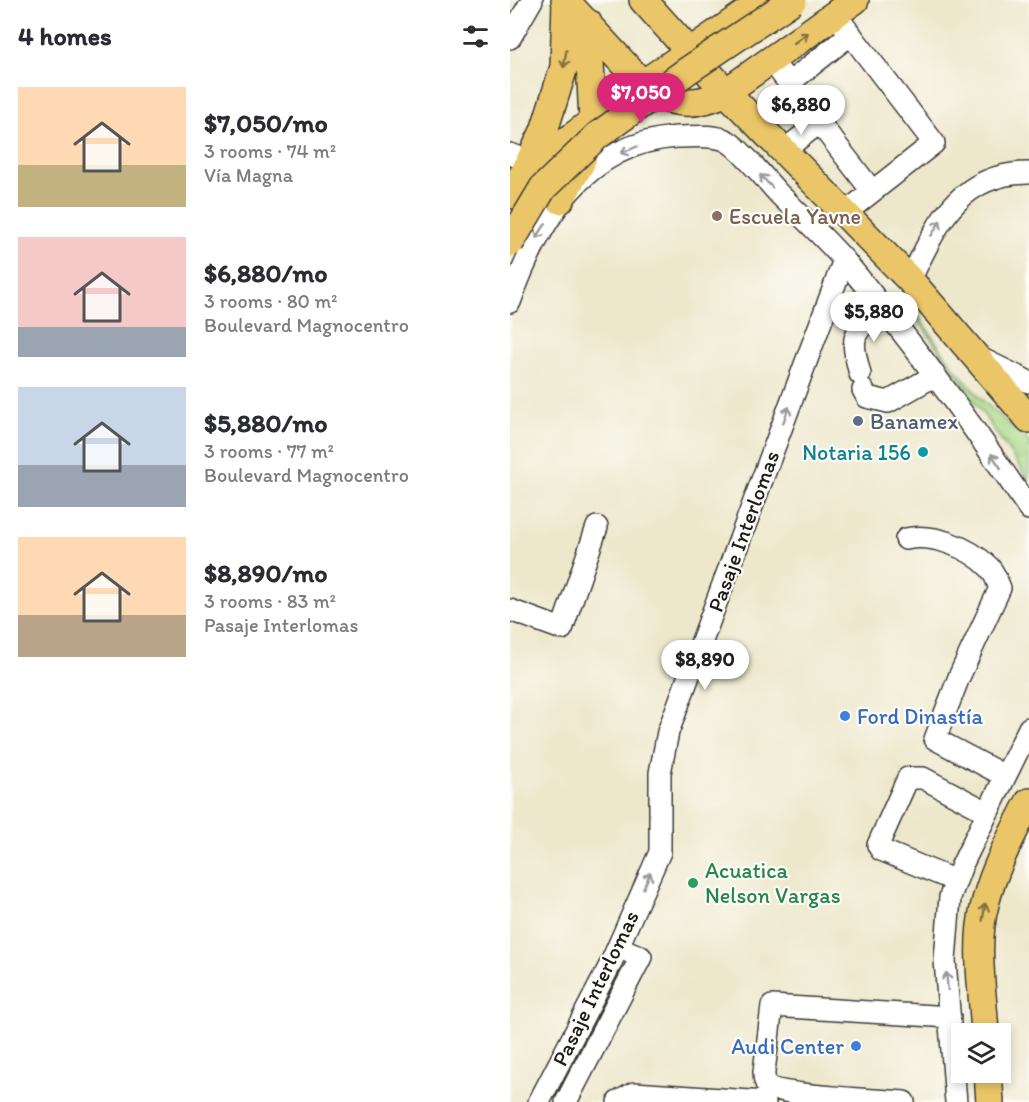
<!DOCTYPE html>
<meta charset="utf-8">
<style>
body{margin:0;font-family:Itim,sans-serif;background:#f2f2f3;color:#2b2b33;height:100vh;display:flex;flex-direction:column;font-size:22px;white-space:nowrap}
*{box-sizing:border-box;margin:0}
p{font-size:20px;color:#7c7c81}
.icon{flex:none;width:33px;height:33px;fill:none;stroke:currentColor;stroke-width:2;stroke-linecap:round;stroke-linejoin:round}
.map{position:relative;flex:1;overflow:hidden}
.drawer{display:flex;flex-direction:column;background:#fff;width:510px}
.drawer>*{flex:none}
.fabs{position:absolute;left:441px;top:1023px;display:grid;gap:12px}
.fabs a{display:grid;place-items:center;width:60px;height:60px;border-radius:0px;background:#fff;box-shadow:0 3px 9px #0003;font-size:30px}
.price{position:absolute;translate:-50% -51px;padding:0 14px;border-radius:21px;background:#fff;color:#222;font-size:20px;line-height:39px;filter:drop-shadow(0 2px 3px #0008)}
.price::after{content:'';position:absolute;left:50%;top:36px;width:18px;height:14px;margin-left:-9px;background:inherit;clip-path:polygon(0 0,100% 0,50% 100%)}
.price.selected{background:#db2777;color:#fff}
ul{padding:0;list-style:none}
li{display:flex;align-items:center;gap:18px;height:150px;padding:0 18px}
li span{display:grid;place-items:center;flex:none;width:168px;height:120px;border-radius:0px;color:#555}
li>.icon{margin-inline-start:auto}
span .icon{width:72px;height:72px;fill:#fffc;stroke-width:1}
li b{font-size:26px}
h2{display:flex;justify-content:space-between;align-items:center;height:72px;padding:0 18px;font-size:26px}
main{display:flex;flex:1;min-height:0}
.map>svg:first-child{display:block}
.park{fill:url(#park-tufts);stroke:#627a51;stroke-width:1.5}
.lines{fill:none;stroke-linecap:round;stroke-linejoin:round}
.minor-casing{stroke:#3b3a36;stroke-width:24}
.major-casing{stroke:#3b3a36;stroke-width:30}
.minor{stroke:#fff;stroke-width:21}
.major{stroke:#ebc669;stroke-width:27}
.major-bridge-casing{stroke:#3b3a36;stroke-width:30;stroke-linecap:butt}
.major-bridge{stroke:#ebc669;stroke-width:27}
.oneway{stroke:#847142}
.oneway2{stroke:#999}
.education-dot{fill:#8d6e63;stroke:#fdfcf7;stroke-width:2}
.service-dot{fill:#5c6f8a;stroke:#fdfcf7;stroke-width:2}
.culture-dot{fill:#0f9aa8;stroke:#fdfcf7;stroke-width:2}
.shop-dot{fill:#3f7fe0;stroke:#fdfcf7;stroke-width:2}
.leisure-dot{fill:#2e9e5b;stroke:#fdfcf7;stroke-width:2}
.labels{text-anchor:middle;stroke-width:4.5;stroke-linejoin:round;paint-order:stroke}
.education-label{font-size:22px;fill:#785e54;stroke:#fdfcf7;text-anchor:start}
.service-label{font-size:22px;fill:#4e5e75;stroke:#fdfcf7;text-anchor:start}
.culture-label{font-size:22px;fill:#0d838f;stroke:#fdfcf7;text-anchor:end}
.street-label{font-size:22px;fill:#1c1c1c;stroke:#fdfcf7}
.shop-label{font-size:22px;fill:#366cbe;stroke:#fdfcf7;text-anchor:start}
.leisure-label{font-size:22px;fill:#27864d;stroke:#fdfcf7;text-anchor:start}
</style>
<main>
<section class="drawer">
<h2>4 homes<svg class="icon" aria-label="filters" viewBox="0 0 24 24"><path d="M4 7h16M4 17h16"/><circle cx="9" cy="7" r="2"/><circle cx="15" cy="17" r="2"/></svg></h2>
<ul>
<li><span style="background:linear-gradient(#ffd9b3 65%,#c2b280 0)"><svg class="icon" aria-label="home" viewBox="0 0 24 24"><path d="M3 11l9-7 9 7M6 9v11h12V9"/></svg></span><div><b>$7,050/mo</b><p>3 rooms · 74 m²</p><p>Vía Magna</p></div></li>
<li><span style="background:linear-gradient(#f6c9c9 75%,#9aa5b1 0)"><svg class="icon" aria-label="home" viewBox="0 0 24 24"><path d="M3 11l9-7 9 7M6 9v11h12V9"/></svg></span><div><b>$6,880/mo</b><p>3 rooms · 80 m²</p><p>Boulevard Magnocentro</p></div></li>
<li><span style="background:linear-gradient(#c9d6e8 65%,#9aa5b1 0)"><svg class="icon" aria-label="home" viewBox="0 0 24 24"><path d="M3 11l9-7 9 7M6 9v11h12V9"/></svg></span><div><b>$5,880/mo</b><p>3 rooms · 77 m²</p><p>Boulevard Magnocentro</p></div></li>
<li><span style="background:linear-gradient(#ffd9b3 65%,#b9a48a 0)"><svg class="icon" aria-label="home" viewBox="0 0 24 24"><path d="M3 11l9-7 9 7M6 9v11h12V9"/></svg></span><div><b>$8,890/mo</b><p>3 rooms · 83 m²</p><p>Pasaje Interlomas</p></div></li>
</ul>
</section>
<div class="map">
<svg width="519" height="1102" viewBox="0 0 519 1102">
<defs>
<pattern id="park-tufts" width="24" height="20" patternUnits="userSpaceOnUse" patternTransform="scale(1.5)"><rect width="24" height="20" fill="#a7d886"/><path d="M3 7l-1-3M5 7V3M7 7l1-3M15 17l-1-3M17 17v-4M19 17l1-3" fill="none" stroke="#8fb973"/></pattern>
</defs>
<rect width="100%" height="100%" fill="#fdfcf7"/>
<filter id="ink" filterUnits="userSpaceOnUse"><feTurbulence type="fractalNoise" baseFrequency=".0167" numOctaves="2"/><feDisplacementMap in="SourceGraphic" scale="12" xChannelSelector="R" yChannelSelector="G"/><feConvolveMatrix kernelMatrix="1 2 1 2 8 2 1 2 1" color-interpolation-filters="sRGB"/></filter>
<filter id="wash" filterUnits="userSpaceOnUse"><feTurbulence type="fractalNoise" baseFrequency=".008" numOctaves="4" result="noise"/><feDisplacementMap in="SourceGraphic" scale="24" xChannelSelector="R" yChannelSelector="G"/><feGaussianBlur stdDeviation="1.35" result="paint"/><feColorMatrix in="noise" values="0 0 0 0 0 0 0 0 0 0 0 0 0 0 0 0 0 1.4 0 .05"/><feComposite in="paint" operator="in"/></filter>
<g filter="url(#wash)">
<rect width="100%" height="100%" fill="#ede7cb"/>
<path class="park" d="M405,316L409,317L442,365L471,399L519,442V480Z"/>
</g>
<g filter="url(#ink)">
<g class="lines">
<g class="minor-casing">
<path id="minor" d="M325,14L424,143L335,213
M0,38L22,0
M261,60L362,191
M279,83L341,34
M273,151L309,123
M0,154L20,161
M400,280C427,225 448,173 519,173
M0,302C28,223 73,143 167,137C181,137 204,134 217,141C229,147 257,181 268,193C290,215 314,237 335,261C401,340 462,424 519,509
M474,360L519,382
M350,374C340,335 341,333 373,310
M353,390L357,397L378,402L424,376
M396,539C422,533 459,547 479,567C484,572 487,581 490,588L449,677L425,739L495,776
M0,610L52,629L87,527
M446,881L371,850L368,845L398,778H413L477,812
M29,1102L99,967L150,852V773L158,732L334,260
M56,1102L131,957L108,947
M108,1102L124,1093L255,1102
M394,1102C372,1100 268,1096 257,1085C254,1082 254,1076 254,1072L262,1006L440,1017
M446,1102L435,960L440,897L452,865L519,728"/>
</g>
<g class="major-casing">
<path id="major" d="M55,0L138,90C165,106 188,106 216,92L345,0
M133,0L216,92L400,280L519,419
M16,169L34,131L54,67L56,1
M0,195L11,177L112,98L255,0
M50,200L71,163L83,121L78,23
M475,1034C473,992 464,945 475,904C484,868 502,835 519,802
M478,1072L480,1102"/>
</g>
<use href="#minor" class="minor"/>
<use href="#major" class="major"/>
<g class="major-bridge-casing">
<path id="major-bridge" d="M0,243L33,188L87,136L177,71L283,0"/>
</g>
<use href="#major-bridge" class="major-bridge"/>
</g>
<defs><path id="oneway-shaft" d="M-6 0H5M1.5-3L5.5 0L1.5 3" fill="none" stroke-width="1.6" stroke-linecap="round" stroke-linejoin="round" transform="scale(1.5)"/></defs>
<g class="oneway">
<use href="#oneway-shaft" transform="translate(291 38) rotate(-36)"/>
<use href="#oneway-shaft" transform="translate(55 59) rotate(99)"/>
<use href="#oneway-shaft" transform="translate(474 912) rotate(-81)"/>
</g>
<g class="oneway2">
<use href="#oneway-shaft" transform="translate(119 150) rotate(157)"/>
<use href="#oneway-shaft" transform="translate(256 181) rotate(-134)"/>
<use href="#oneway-shaft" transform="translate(426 228) rotate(-59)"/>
<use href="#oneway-shaft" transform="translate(31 231) rotate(122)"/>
<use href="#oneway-shaft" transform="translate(276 415) rotate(-70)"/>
<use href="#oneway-shaft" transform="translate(486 461) rotate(-124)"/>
<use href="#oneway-shaft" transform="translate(137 880) rotate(-66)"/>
<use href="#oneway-shaft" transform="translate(437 981) rotate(-95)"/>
</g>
</g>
<circle class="education-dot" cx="207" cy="216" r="6"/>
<circle class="service-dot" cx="348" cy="421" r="6"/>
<circle class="culture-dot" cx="413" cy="452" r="6"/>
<g class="shop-dot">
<circle cx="335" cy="716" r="6"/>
<circle cx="346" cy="1046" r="6"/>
</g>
<circle class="leisure-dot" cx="183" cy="883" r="6"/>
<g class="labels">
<g class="education-label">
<text x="219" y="224">Escuela Yavne</text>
</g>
<g class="service-label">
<text x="360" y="429">Banamex</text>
</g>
<g class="culture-label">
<text x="401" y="460">Notaria 156</text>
</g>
<g class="street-label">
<text transform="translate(233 531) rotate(-70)" y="8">Pasaje Interlomas</text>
<text transform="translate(85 988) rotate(-64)" y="8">Pasaje Interlomas</text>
</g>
<g class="shop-label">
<text x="347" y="724">Ford Dinastía</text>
<text x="334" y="1054" text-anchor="end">Audi Center</text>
</g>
<g class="leisure-label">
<text x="195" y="878">Acuatica<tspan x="195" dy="25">Nelson Vargas</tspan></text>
</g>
</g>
</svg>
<div class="fabs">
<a><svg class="icon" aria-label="layers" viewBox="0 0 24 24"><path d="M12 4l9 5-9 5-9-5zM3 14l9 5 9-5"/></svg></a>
</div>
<b class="price selected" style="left:131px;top:124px">$7,050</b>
<b class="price" style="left:291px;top:136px">$6,880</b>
<b class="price" style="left:364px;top:343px">$5,880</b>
<b class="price" style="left:195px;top:691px">$8,890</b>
</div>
</main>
